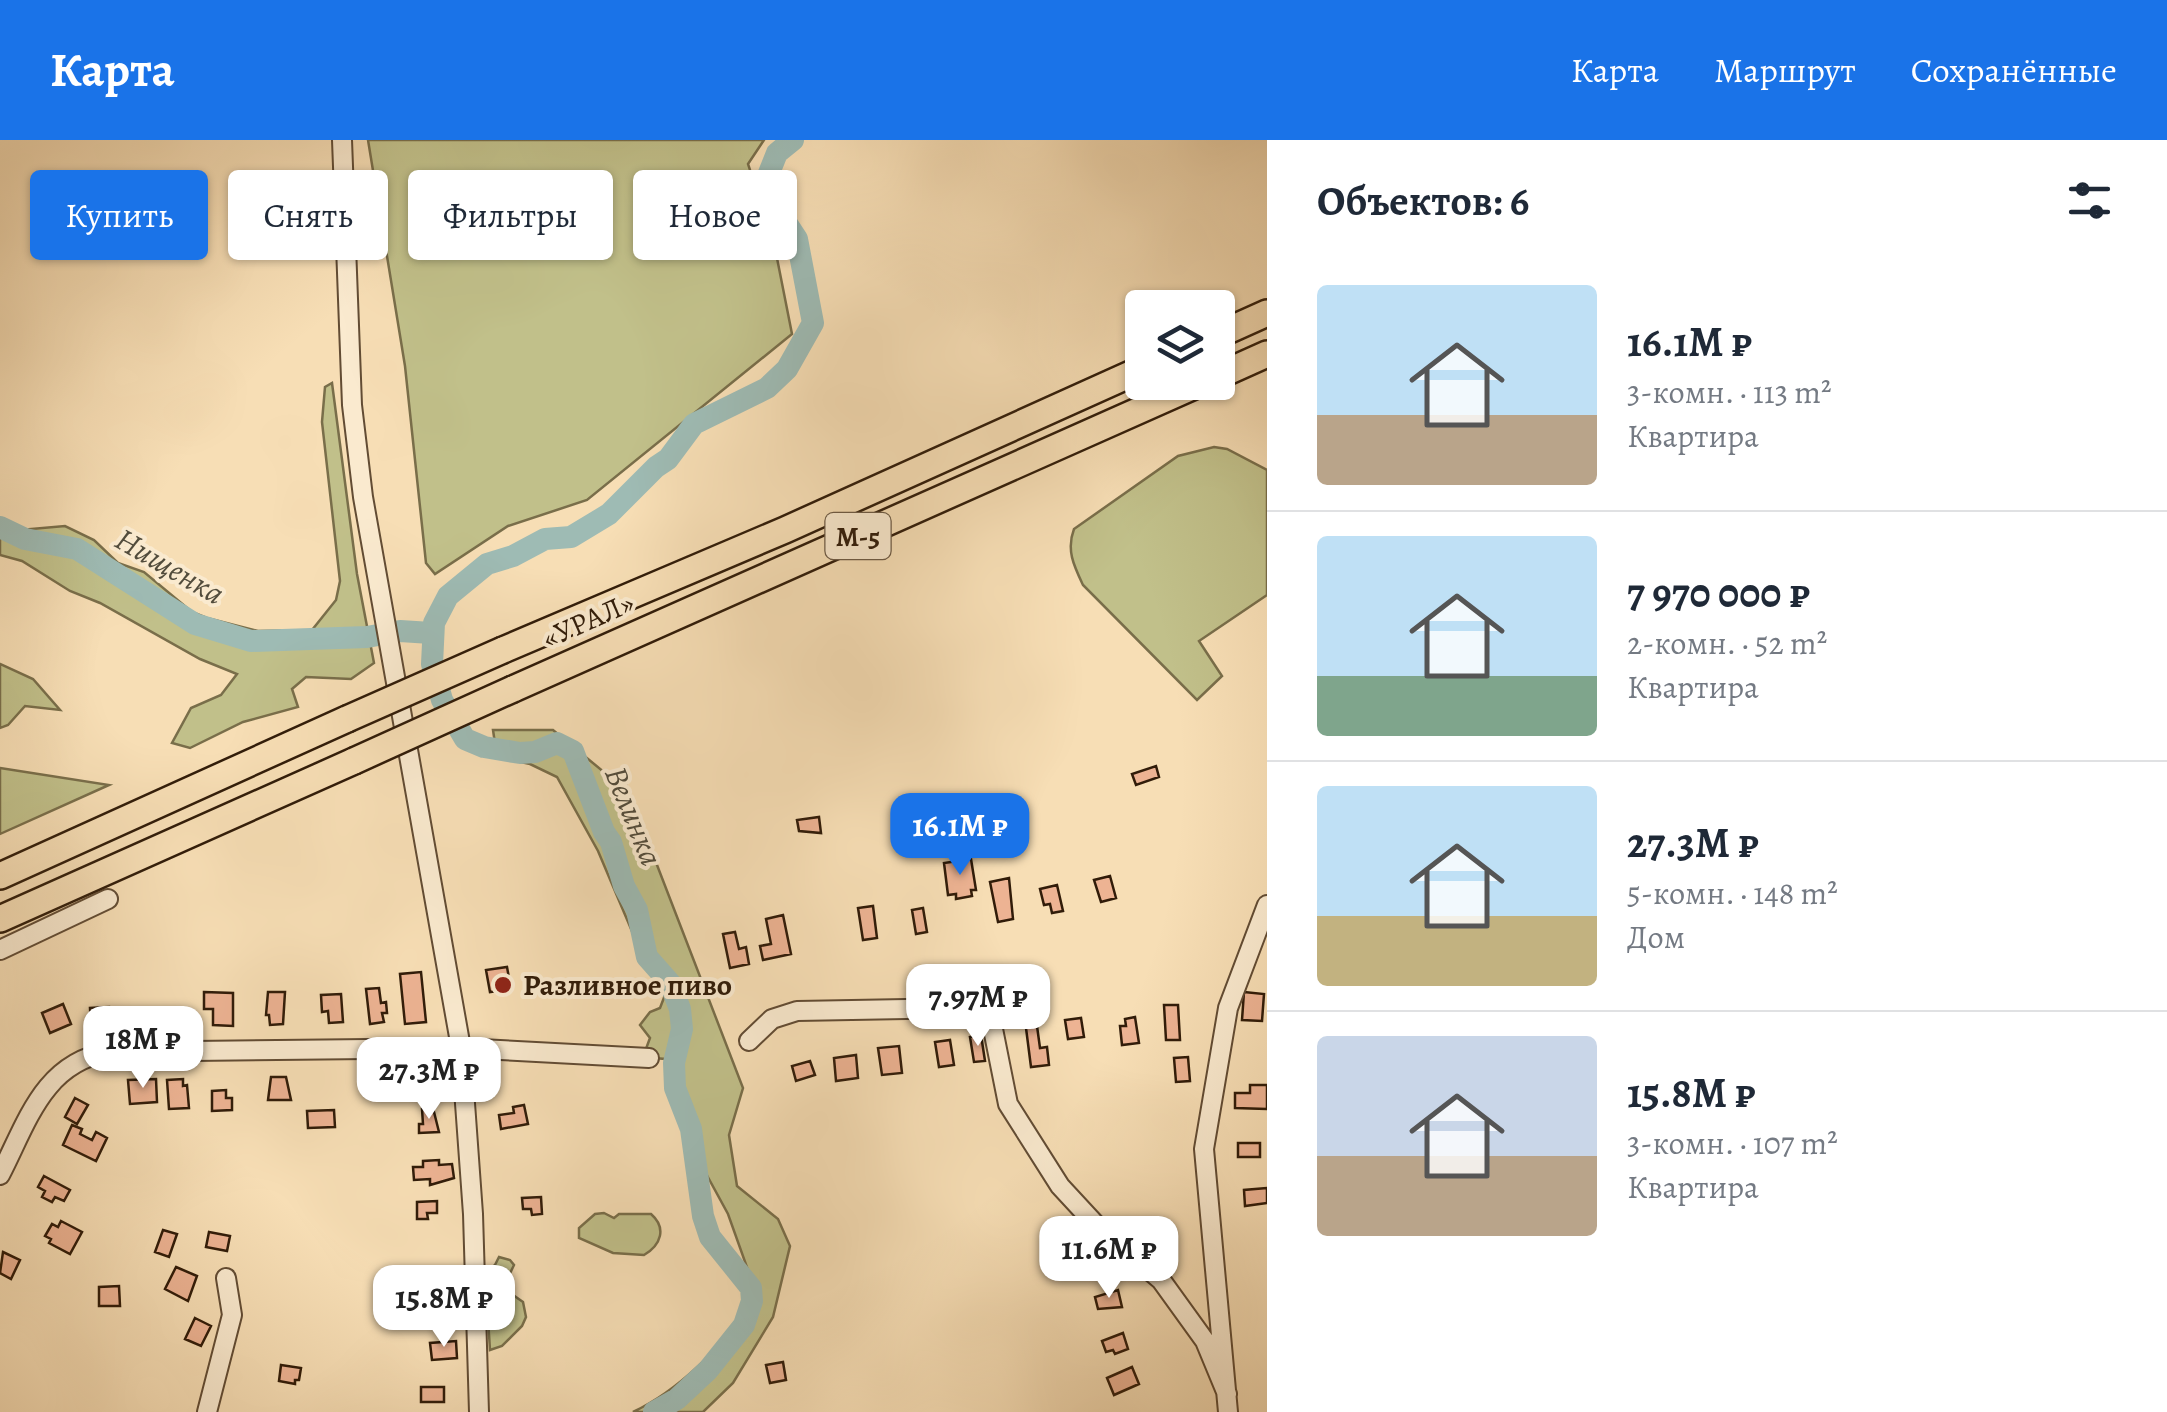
<!DOCTYPE html>
<html lang="ru">
<meta charset="utf-8">
<style>
body{margin:0;font-family:Alegreya,serif;background:#f6f6f7;color:#1f2937;height:100vh;display:flex;flex-direction:column;font-size:38px;white-space:nowrap}
*{box-sizing:border-box;margin:0}
p{font-size:32px;color:#747a83}
.icon{flex:none;width:55px;height:55px;fill:none;stroke:currentColor;stroke-width:2;stroke-linecap:round;stroke-linejoin:round}
.map{position:relative;flex:1;overflow:hidden}
.drawer{display:flex;flex-direction:column;background:#fff;width:900px}
.drawer>*{flex:none}
.banner{position:absolute;left:30px;top:30px;width:950px;height:90px;display:flex;gap:20px}
.tools{position:absolute;left:1125px;top:150px;display:grid;gap:20px}
.tools a{display:grid;place-items:center;width:110px;height:110px;border-radius:10px;background:#fff;box-shadow:0 2px 8px #0004;font-size:50px}
.price{position:absolute;translate:-50% -85px;padding:0 22px;border-radius:20px;background:#fff;color:#222;font-size:32px;line-height:65px;filter:drop-shadow(0 2px 5px #0008)}
.price::after{content:'';position:absolute;left:50%;top:60px;width:30px;height:22px;margin-left:-15px;background:inherit;clip-path:polygon(0 0,100% 0,50% 100%)}
.price.active{background:#1a73e8;color:#fff}
ul{padding:0;list-style:none}
li{display:flex;align-items:center;gap:30px;height:250px;padding:0 50px}
li+li{border-top:2px solid #e0e1e3}
li span{display:grid;place-items:center;flex:none;width:280px;height:200px;border-radius:10px;color:#555}
li>.icon{margin-inline-start:auto}
span .icon{width:120px;height:120px;fill:#fffc;stroke-width:1}
li b{font-size:42px}
h2{display:flex;justify-content:space-between;align-items:center;height:120px;padding:0 50px;font-size:42px}
.chip{padding:0 35px;border-radius:10px;background:#fff;box-shadow:0 2px 8px #0004;font-size:35px;line-height:90px}
.chip.active{background:#1a73e8;color:#fff}
header{display:flex;align-items:center;gap:60px;box-sizing:border-box;height:140px;padding:0 50px;background:#1a73e8;color:#fff}
header strong{font-size:48px}
nav{display:flex;gap:55px;margin-inline-start:auto;font-size:35px}
main{display:flex;flex:1;min-height:0}
.map>svg:first-child{display:block}
.green{fill:#c1c08a;stroke:#796e4a;stroke-width:2.5}
.lines{fill:none;stroke-linecap:round;stroke-linejoin:round}
.river{stroke:#9ebbb4;stroke-width:22}
.building{fill:#edb393;stroke:#311c09;stroke-width:2.5}
.minor-casing{stroke:#624c34;stroke-width:22}
.highway-casing{stroke:#311c09;stroke-width:30}
.minor{stroke:#faeacf;stroke-width:18}
.highway{stroke:#f7deb5;stroke-width:25}
.highway-bridge-casing{stroke:#311c09;stroke-width:30;stroke-linecap:butt}
.highway-bridge{stroke:#f7deb5;stroke-width:25}
.poi-dot{fill:#8f2418;stroke:#faeacf;stroke-width:4}
.labels{text-anchor:middle;stroke-width:8;stroke-linejoin:round;paint-order:stroke}
.shield{fill:#faeacf;stroke:#6d5a44;stroke-width:2.5}
.shield-label{font-size:28px;font-weight:bold;fill:#311c09}
.street-label{font-size:30px;fill:#311c09;stroke:#faeacf}
.poi-label{font-size:30px;font-weight:bold;fill:#311c09;stroke:#faeacf;text-anchor:start}
.water-label{font-size:32px;font-style:italic;fill:#524c3c;stroke:#faeacf}
</style>
<header>
<strong>Карта</strong>
<nav><a>Карта</a><a>Маршрут</a><a>Сохранённые</a></nav>
</header>
<main>
<div class="map">
<svg width="1267" height="1272" viewBox="0 0 1267 1272">
<rect width="100%" height="100%" fill="#f7deb5"/>
<filter id="stains"><feTurbulence type="fractalNoise" baseFrequency=".002" numOctaves="4"/><feColorMatrix values="0 0 0 0 .2 0 0 0 0 .09 0 0 0 0 .02 0 0 0 .5 -.17"/></filter>
<radialGradient id="worn" r=".72"><stop offset=".6" stop-color="#630" stop-opacity="0"/><stop offset="1" stop-color="#630" stop-opacity=".3"/></radialGradient>
<path class="green" d="M368,0H764L748,24L774,103L792,194L587,360L508,386L435,434L426,423L405,226Z
M332,243L357,434L374,523L351,539L306,537L292,549L298,567L243,582L190,608L172,603L191,568L221,555L237,534L200,519L100,463L70,451L22,421L0,415V378L20,390L65,386L94,400L118,423L144,432L192,472L207,478L258,491L312,490L336,460L340,441L322,282L325,247Z
M1214,307L1227,309L1267,330V455L1199,501L1222,536L1197,560L1083,445C1074,426 1066,410 1074,389L1178,316Z
M0,524L33,539L60,570L25,566L8,585L0,588Z
M493,590H553L605,633L625,642L743,948L729,995L737,1046L778,1079L790,1106L773,1177L733,1243L703,1272H633C684,1248 722,1203 759,1161L728,1074L685,995L665,919L643,917L650,898L640,885L650,872L660,868L665,855L634,796L598,711L557,637L530,624L497,617Z
M0,628L109,645L0,694Z
M604,1073L614,1078L619,1074H651C667,1088 661,1105 644,1115L613,1113L579,1098V1088L595,1074Z
M499,1117L510,1120L514,1125L503,1148L523,1162L526,1177L522,1186L502,1206L490,1210L485,1132L495,1125Z"/>
<g class="lines">
<path class="river" d="M0,387L25,399L77,409L195,484L251,501L367,497L400,491L431,493
M654,1272L677,1259L708,1230L744,1185L752,1161L751,1148L710,1097L703,1076L691,989L675,948L674,923L682,889L680,869L670,843L647,817L637,770L624,746L611,702L604,692L573,611L557,603L535,612L520,613L484,607L465,599L442,560L432,524L434,483L448,456L487,424L513,416L545,399L571,397L609,374L656,327L668,319L694,284L767,248L787,229L813,183L797,99L778,70L765,43L777,13L793,0"/>
</g>
<path class="building" d="M1156,626L1159,637L1136,645L1132,634Z
M947,670L949,686L929,689L927,673Z
M819,677L821,693L799,691L797,680Z
M971,719L976,750H971L972,756L956,759V754L948,755L944,723Z
M1110,736L1116,758L1101,762L1094,740Z
M1009,738L1013,779L998,782L990,742Z
M1057,745L1063,771L1052,773L1050,764L1044,765L1040,749Z
M873,766L877,798L863,800L858,768Z
M923,768L927,792L916,794L912,770Z
M783,775L791,814L763,820L760,806L771,804L766,779Z
M735,792L739,809L746,807L749,824L730,828L723,794Z
M507,827L511,849L490,852L486,830Z
M421,832L426,882L405,884L400,834Z
M379,848L381,863L386,862L387,873H382L384,882L370,884L366,849Z
M204,852L233,853V886L213,885V869H204Z
M268,852H285L283,884L270,885L269,875H266Z
M1244,852L1264,854L1262,881L1242,880Z
M341,854L343,882L329,883L328,871L322,872L321,855Z
M63,864L71,884L50,893L42,873Z
M1164,865H1178L1180,900H1166Z
M109,867L110,885L91,886L90,868Z
M1135,877L1139,903L1122,905L1120,886H1126L1125,879Z
M1081,878L1084,897L1068,899L1065,880Z
M1037,886L1040,908L1047,907L1049,925L1031,927L1026,888Z
M981,895L985,921L974,922L970,897Z
M950,900L954,925L939,927L935,902Z
M899,906L902,933L882,935L878,908Z
M856,915L858,938L836,941L834,918Z
M1188,917L1190,941L1176,942L1174,918Z
M810,921L815,935L796,941L792,926Z
M271,937H286L291,960H268Z
M397,938L398,951L377,952V939Z
M156,939L157,962L130,964L128,940Z
M183,939V946L187,945L189,968L169,969L167,940Z
M1250,945H1267V969L1235,968V953H1250Z
M226,950V958H232V970L212,971V951Z
M75,958L88,965L77,984L65,977Z
M524,965L528,984L501,989L499,975L514,973L513,967Z
M433,968L439,992L419,993V984H423L422,969Z
M334,970L335,987L308,988L307,971Z
M72,985L82,989L80,994L92,1000L96,992L107,998L96,1021L63,1005Z
M1238,1003H1260V1017H1238Z
M439,1020V1025L452,1024L454,1038L430,1045V1039L414,1040L413,1027H423V1021Z
M44,1036L70,1050L64,1061L55,1057L52,1062L42,1057L45,1051L38,1047Z
M1267,1048V1063L1245,1066L1244,1050Z
M541,1057L542,1074L532,1075L531,1069H523L522,1058Z
M437,1061V1073H427L428,1079H417V1062Z
M61,1081L82,1092L70,1114L49,1103L51,1099L45,1096L52,1084L58,1087Z
M163,1090L177,1094L169,1117L155,1112Z
M209,1092L230,1096L227,1111L206,1107Z
M3,1112L20,1120L11,1139L0,1133Z
M176,1127L197,1136L188,1161L165,1149Z
M119,1146L120,1166H99V1147Z
M452,1146L454,1157L450,1158V1163L432,1164L431,1158L415,1160L414,1150Z
M1118,1150L1122,1167L1098,1169L1095,1157Z
M195,1178L211,1186L201,1206L185,1199Z
M1123,1193L1128,1209L1115,1214L1113,1210L1106,1212L1102,1201Z
M456,1201L457,1218L432,1220L430,1203Z
M783,1222L786,1240L770,1243L766,1225Z
M281,1225L301,1228L299,1240H295V1244L279,1241Z
M1132,1227L1139,1244L1114,1255L1107,1238Z
M421,1247H444V1262H421Z"/>
<g class="lines">
<g class="minor-casing">
<path id="minor" d="M342,0L352,265L363,357L461,908L473,1074L479,1272
M0,810L108,759
M749,901L772,879L797,871L961,868L983,872L991,879L1008,964L1060,1046L1097,1086L1161,1140L1205,1201L1227,1254
M0,1035C27,983 43,923 108,912L461,908L649,918
M207,1272L232,1175L226,1138
M1228,1272L1204,1009L1228,868L1267,765"/>
</g>
<g class="highway-casing">
<path id="highway" d="M1218,195L1267,173
M1218,236L1267,214
M503,510L785,390L1142,229
M513,549L1203,242
M0,736L347,579
M0,779L354,621"/>
</g>
<use href="#minor" class="minor"/>
<use href="#highway" class="highway"/>
<g class="highway-bridge-casing">
<path id="highway-bridge" d="M347,579L503,510
M354,621L513,549"/>
</g>
<use href="#highway-bridge" class="highway-bridge"/>
</g>
<circle class="poi-dot" cx="503" cy="845" r="10"/>
<g class="labels">
<rect class="shield" x="825.5" y="373" width="65" height="46" rx="8"/>
<g class="shield-label">
<text x="858" y="406">М-5</text>
</g>
<g class="street-label">
<text transform="translate(588 480) rotate(-24)" y="10">«УРАЛ»</text>
</g>
<g class="poi-label">
<text x="523" y="855">Разливное пиво</text>
</g>
<g class="water-label">
<text transform="translate(170 426) rotate(30)" y="11">Нищенка</text>
<text transform="translate(634 676) rotate(68)" y="11">Велинка</text>
</g>
</g>
<rect width="100%" height="100%" filter="url(#stains)"/>
<rect width="100%" height="100%" fill="url(#worn)"/>
</svg>
<div class="tools">
<a><svg class="icon" aria-label="layers" viewBox="0 0 24 24"><path d="M12 4l9 5-9 5-9-5zM3 14l9 5 9-5"/></svg></a>
</div>
<b class="price active" style="left:960px;top:738px">16.1M ₽</b>
<b class="price" style="left:978px;top:909px">7.97M ₽</b>
<b class="price" style="left:143px;top:951px">18M ₽</b>
<b class="price" style="left:429px;top:982px">27.3M ₽</b>
<b class="price" style="left:1109px;top:1161px">11.6M ₽</b>
<b class="price" style="left:444px;top:1210px">15.8M ₽</b>
<div class="banner">
<a class="chip active">Купить</a>
<a class="chip">Снять</a>
<a class="chip">Фильтры</a>
<a class="chip">Новое</a>
</div>
</div>
<section class="drawer">
<h2>Объектов: 6<svg class="icon" aria-label="filters" viewBox="0 0 24 24"><path d="M4 7h16M4 17h16"/><circle cx="9" cy="7" r="2"/><circle cx="15" cy="17" r="2"/></svg></h2>
<ul>
<li><span style="background:linear-gradient(#bfe0f5 65%,#b9a48a 0)"><svg class="icon" aria-label="home" viewBox="0 0 24 24"><path d="M3 11l9-7 9 7M6 9v11h12V9"/></svg></span><div><b>16.1M ₽</b><p>3-комн. · 113 m²</p><p>Квартира</p></div></li>
<li><span style="background:linear-gradient(#bfe0f5 70%,#7fa58c 0)"><svg class="icon" aria-label="home" viewBox="0 0 24 24"><path d="M3 11l9-7 9 7M6 9v11h12V9"/></svg></span><div><b>7 970 000 ₽</b><p>2-комн. · 52 m²</p><p>Квартира</p></div></li>
<li><span style="background:linear-gradient(#bfe0f5 65%,#c2b280 0)"><svg class="icon" aria-label="home" viewBox="0 0 24 24"><path d="M3 11l9-7 9 7M6 9v11h12V9"/></svg></span><div><b>27.3M ₽</b><p>5-комн. · 148 m²</p><p>Дом</p></div></li>
<li><span style="background:linear-gradient(#c9d6e8 60%,#b9a48a 0)"><svg class="icon" aria-label="home" viewBox="0 0 24 24"><path d="M3 11l9-7 9 7M6 9v11h12V9"/></svg></span><div><b>15.8M ₽</b><p>3-комн. · 107 m²</p><p>Квартира</p></div></li>
</ul>
</section>
</main>
